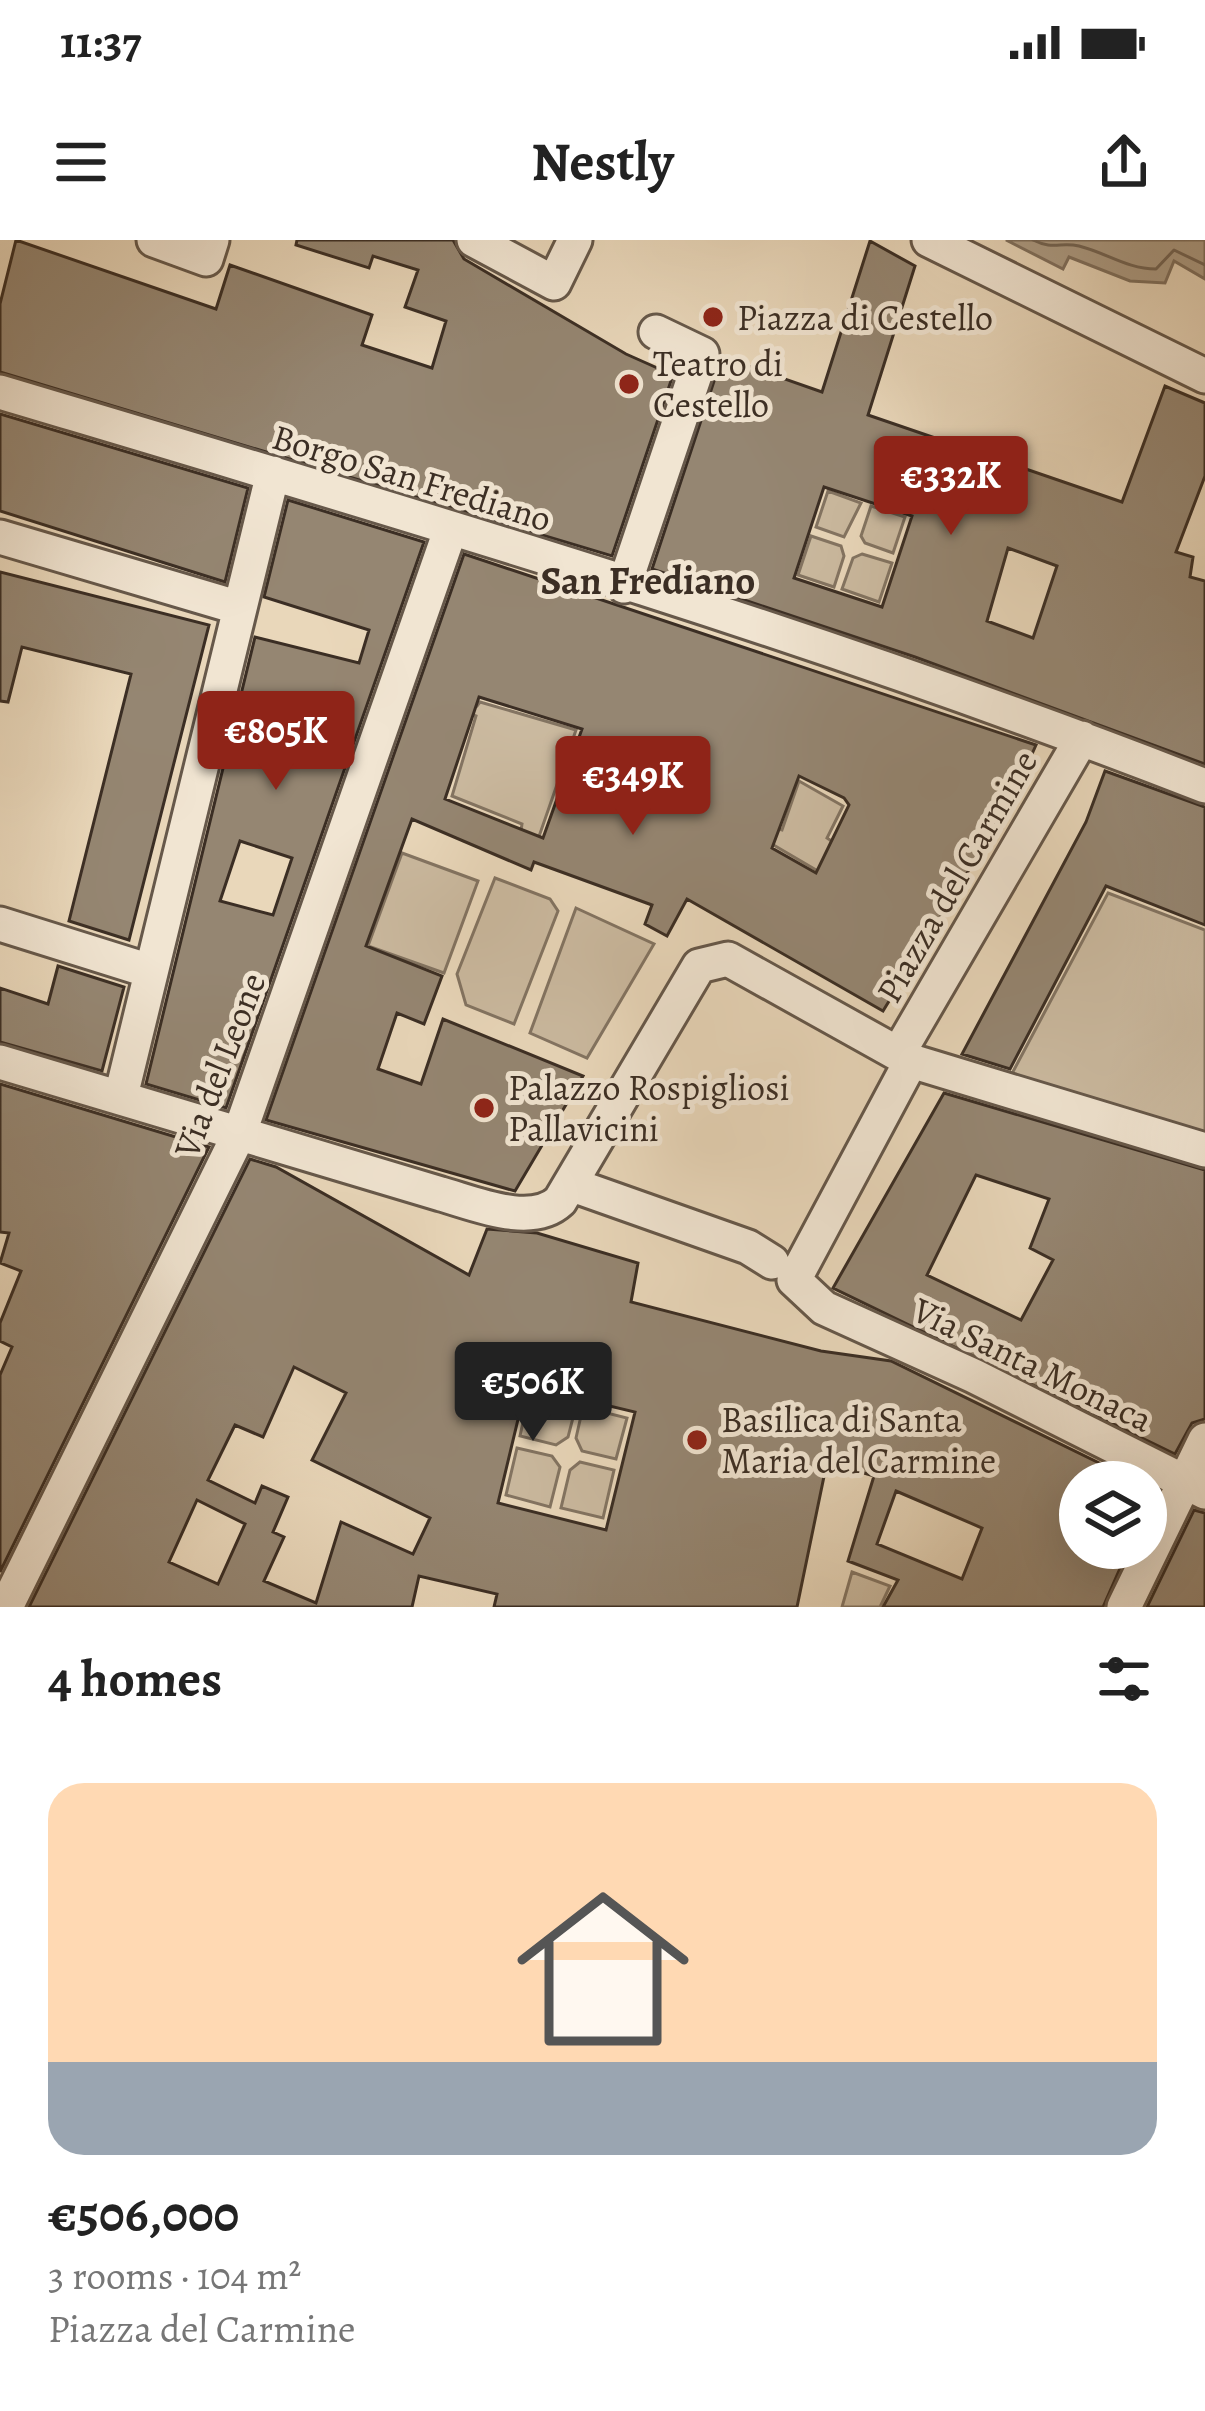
<!DOCTYPE html>
<meta charset="utf-8">
<style>
body{margin:0;font-family:Alegreya,serif;background:#f2f2f2;color:#222;height:100vh;display:flex;flex-direction:column;font-size:45px;white-space:nowrap}
*{box-sizing:border-box;margin:0}
p{font-size:39px;color:#767676}
.icon{flex:none;width:66px;height:66px;fill:none;stroke:currentColor;stroke-width:2;stroke-linecap:round;stroke-linejoin:round}
.map{position:relative;height:1367px;overflow:hidden}
.details{display:flex;flex-direction:column;background:#fff;flex:1}
.details>*{flex:none}
.buttons{position:absolute;left:1059px;top:1221px;display:grid;gap:24px}
.buttons a{display:grid;place-items:center;width:108px;height:108px;border-radius:50%;background:#fff;box-shadow:0 12px 48px #0002;font-size:60px}
.price{position:absolute;translate:-50% -102px;padding:0 27px;border-radius:12px;background:#8f2418;color:#fff;font-size:39px;line-height:78px;filter:drop-shadow(0 3px 6px #0008)}
.price::after{content:'';position:absolute;left:50%;top:72px;width:36px;height:27px;margin-left:-18px;background:inherit;clip-path:polygon(0 0,100% 0,50% 100%)}
.price.selected{background:#222;color:#fff}
ul{padding:0;list-style:none}
li{display:grid;align-content:center;gap:24px;height:636px;padding:0 48px}
li+li{border-top:3px solid #e0e0e0}
li span{display:grid;place-items:center;height:372px;border-radius:36px;color:#555}
li>.icon{margin-inline-start:auto}
span .icon{width:216px;height:216px;fill:#fffc;stroke-width:1}
li b{font-size:51px}
h2{display:flex;justify-content:space-between;align-items:center;height:144px;padding:0 48px;font-size:51px}
.status{display:flex;justify-content:space-between;align-items:center;height:84px;padding:0 60px;background:#fff;direction:ltr}
.status svg{height:33px;fill:currentColor}
header{display:flex;justify-content:space-between;align-items:center;height:156px;padding:0 48px;background:#fff;font-size:54px;font-weight:700}
.map>svg:first-child{display:block}
.green{fill:#cbbaa0;stroke:#837462;stroke-width:3}
.water{fill:#ae9e87;stroke:#80715f;stroke-width:3}
.lines{fill:none;stroke-linecap:round;stroke-linejoin:round}
.shore{stroke:#746656;stroke-width:3}
.building{fill:#958672;stroke:#3b2e24;stroke-width:3;fill-rule:evenodd}
.street-casing{stroke:#66584a;stroke-width:39}
.street{stroke:#f1e5d2;stroke-width:33}
.poi-dot{fill:#8f2418;stroke:#f1e5d2;stroke-width:4.5}
.labels{text-anchor:middle;stroke-width:10;stroke-linejoin:round;paint-order:stroke}
.poi-label{font-size:36px;fill:#3b2e24;stroke:#f1e5d2;text-anchor:start}
.street-label{font-size:36px;fill:#3b2e24;stroke:#f1e5d2}
.neighbourhood-label{font-size:39px;font-weight:bold;fill:#3b2e24;stroke:#f1e5d2}
</style>
<div class="status"><b>11:37</b><svg viewBox="0 0 49 12"><path d="M0 12V9h3v3zM5 12V6h3v6zM10 12V3h3v9zM15 12V0h3v12zM26 1h20v11H26zM47 4h2v5h-2z"/></svg></div>
<header><svg class="icon" aria-label="menu" viewBox="0 0 24 24"><path d="M4 6h16M4 12h16M4 18h16"/></svg>Nestly<svg class="icon" aria-label="share" viewBox="0 0 24 24"><path d="M12 15V3M7 8l5-5 5 5M5 13v7h14v-7"/></svg></header>
<div class="map">
<svg width="1205" height="1367" viewBox="0 0 1205 1367">
<rect width="100%" height="100%" fill="#e9d7ba"/>
<filter id="stains"><feTurbulence type="fractalNoise" baseFrequency=".00167" numOctaves="4"/><feColorMatrix values="0 0 0 0 .2 0 0 0 0 .09 0 0 0 0 .02 0 0 0 .5 -.17"/></filter>
<radialGradient id="worn" r=".72"><stop offset=".6" stop-color="#630" stop-opacity="0"/><stop offset="1" stop-color="#630" stop-opacity=".3"/></radialGradient>
<path class="green" d="M828,251L861,263L844,297L816,287Z
M871,266L905,277L893,313L865,303L861,296Z
M811,296L841,306L844,316L834,347L798,335Z
M862,314L892,323L879,362L842,349L853,318Z
M480,462L576,490L535,608L519,603L522,584L452,556L476,476L460,470L464,463L477,466Z
M799,541L843,566L827,598L839,606L823,634L765,600L771,587L782,590Z
M402,613L478,641L444,733L368,706Z
M495,638L550,659L558,671L514,784L466,765L457,734Z
M1108,653L1205,690V896L1008,841Z
M576,668L654,704L587,818L530,793Z
M529,1155L576,1166L568,1197L556,1205L520,1196Z
M583,1167L627,1178L616,1219L582,1211L576,1198Z
M517,1208L552,1216L560,1227L550,1267L506,1255Z
M580,1222L614,1230L603,1278L561,1268L570,1230Z
M852,1332L890,1346L880,1367H842Z"/>
<path class="water" d="M1006,0H1205V39L1174,21L1165,43L1130,41L1069,17L1063,29Z"/>
<g class="lines">
<path class="shore" d="M1033,0C1053,10 1060,2 1079,6C1107,13 1127,29 1156,29L1174,10L1205,25"/>
</g>
<path class="building" d="M16,0L216,69L230,25L372,75L362,105L432,128L446,81L405,67L418,30L373,16L369,28L296,5L297,0H453L464,19L626,114L673,135L612,316L0,132V64Z
M870,1L915,26L868,175L1122,262L1165,146L1205,163V236L1176,312L1193,317L1190,337L1205,341V524L915,417L652,329L722,117L822,152ZM824,247L912,276L882,367L794,338ZM1008,308L1057,326L1033,398L987,381Z
M0,174L248,248L225,342L0,271Z
M288,260L424,302L226,868L146,844L255,397L359,423L369,390L264,357ZM240,601L292,618L273,675L220,661Z
M464,314L1036,505L1011,561L883,771L687,659L667,696L645,684L652,665L534,622L531,630L412,579L366,706L442,736L424,784L397,773L378,829L421,844L443,779L583,836L515,951L266,880ZM479,457L582,489L543,598L445,559ZM799,536L844,558L849,565L816,633L772,608Z
M0,332L209,385L129,700L69,681L131,434L22,407L8,462L0,461Z
M1105,531L1205,567V685L1106,646L1010,829L962,814L1086,582Z
M58,726L124,747L102,831L0,802V748L48,764Z
M0,844L209,907L0,1332V1135L12,1107L0,1101V1083L21,1031L0,1023L9,993L0,992Z
M944,853L1205,930V1179L1192,1183L1175,1214L833,1048ZM976,935L1049,959L1030,1008L1053,1020L1021,1080L927,1035Z
M250,919L276,927L469,1035L487,989L537,993L638,1023L631,1062L821,1111L891,1121L1138,1242H1080V1308H1129L1103,1367H883L898,1340L848,1321L874,1236L827,1222L797,1367H494L497,1354L419,1336L412,1367H29ZM294,1127L346,1153L312,1220L430,1278L413,1314L341,1282L316,1363L264,1341L284,1297L273,1292L288,1257L262,1246L255,1263L208,1240L235,1185L263,1197ZM526,1146L635,1172L606,1290L498,1263ZM896,1251L982,1288L962,1339L877,1304ZM197,1260L245,1284L218,1344L169,1322Z
M1194,1270L1205,1273V1367H1147Z"/>
<g class="lines">
<g class="street-casing">
<path id="street" d="M154,0L206,19L212,0
M474,0L554,43L575,0
M929,0L1205,136
M0,152C405,273 812,392 1205,546
M0,297L240,368
M624,346L702,114L656,92
M0,684L150,731
M898,814L1082,498
M911,821L1205,910
M0,822L441,954C474,963 531,988 560,961L699,726L728,719L911,821L794,1040L824,1068L974,1136L1205,1252
M121,856L273,233
M570,944L748,1007L772,1022
M6,1367L240,892L451,288
M1124,1367L1205,1200"/>
</g>
<use href="#street" class="street"/>
</g>
<g class="poi-dot">
<circle cx="713" cy="77" r="12"/>
<circle cx="629" cy="144" r="12"/>
<circle cx="484" cy="868" r="12"/>
<circle cx="697" cy="1200" r="12"/>
</g>
<g class="labels">
<g class="poi-label">
<text x="737" y="90">Piazza di Cestello</text>
<text x="653" y="136">Teatro di<tspan x="653" dy="41">Cestello</tspan></text>
<text x="508" y="860">Palazzo Rospigliosi<tspan x="508" dy="41">Pallavicini</tspan></text>
<text x="721" y="1192">Basilica di Santa<tspan x="721" dy="41">Maria del Carmine</tspan></text>
</g>
<g class="street-label">
<text transform="translate(412 237) rotate(17)" y="13">Borgo San Frediano</text>
<text transform="translate(956 636) rotate(-60)" y="13">Piazza del Carmine</text>
<text transform="translate(219 825) rotate(-69)" y="13">Via del Leone</text>
<text transform="translate(1033 1124) rotate(26)" y="13">Via Santa Monaca</text>
</g>
<g class="neighbourhood-label">
<text x="648" y="354">San Frediano</text>
</g>
</g>
<rect width="100%" height="100%" filter="url(#stains)"/>
<rect width="100%" height="100%" fill="url(#worn)"/>
</svg>
<div class="buttons">
<a><svg class="icon" aria-label="layers" viewBox="0 0 24 24"><path d="M12 4l9 5-9 5-9-5zM3 14l9 5 9-5"/></svg></a>
</div>
<b class="price" style="left:951px;top:298px">€332K</b>
<b class="price" style="left:276px;top:553px">€805K</b>
<b class="price" style="left:633px;top:598px">€349K</b>
<b class="price selected" style="left:533px;top:1204px">€506K</b>
</div>
<section class="details">
<h2>4 homes<svg class="icon" aria-label="filters" viewBox="0 0 24 24"><path d="M4 7h16M4 17h16"/><circle cx="9" cy="7" r="2"/><circle cx="15" cy="17" r="2"/></svg></h2>
<ul>
<li><span style="background:linear-gradient(#ffd9b3 75%,#9aa5b1 0)"><svg class="icon" aria-label="home" viewBox="0 0 24 24"><path d="M3 11l9-7 9 7M6 9v11h12V9"/></svg></span><div><b>€506,000</b><p>3 rooms · 104 m²</p><p>Piazza del Carmine</p></div></li>
</ul>
</section>
